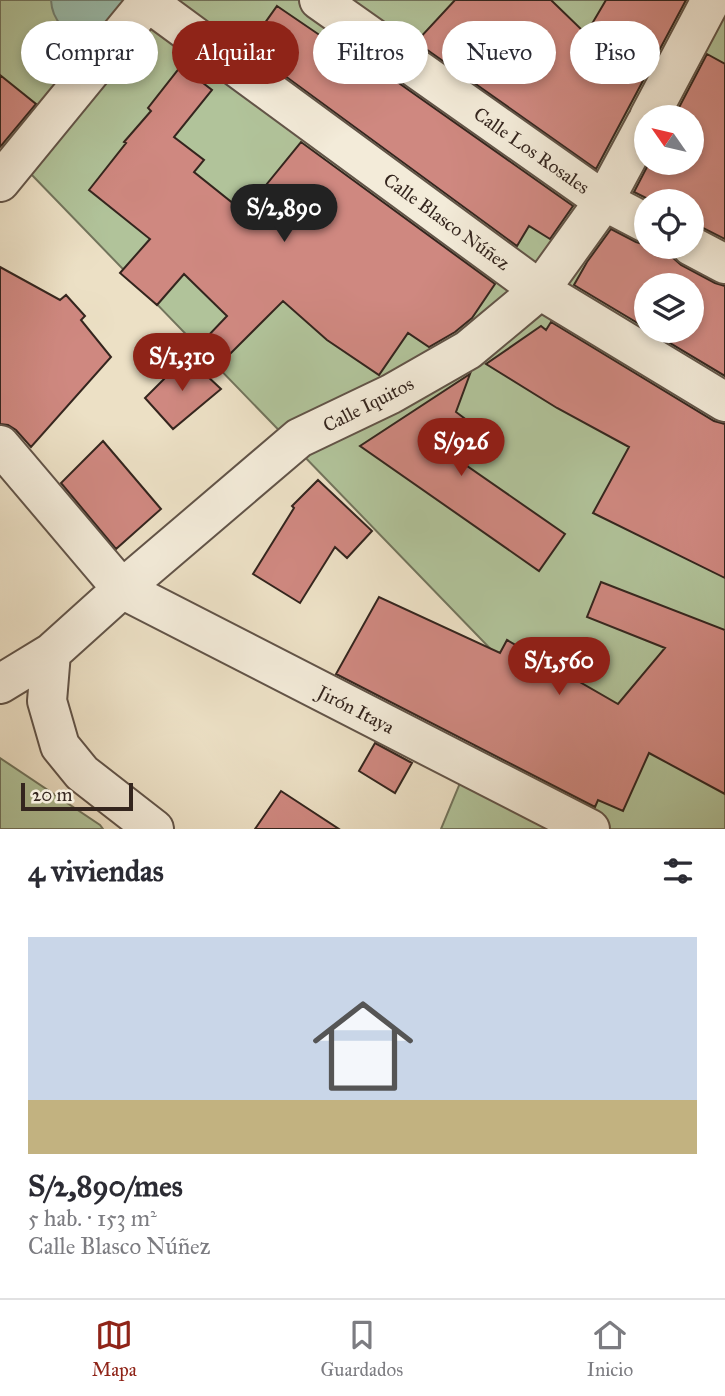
<!DOCTYPE html>
<html lang="es">
<meta charset="utf-8">
<style>
body{margin:0;font-family:"IM FELL Great Primer",serif;background:#f2f2f3;color:#2b2b33;height:100vh;display:flex;flex-direction:column;font-size:26px;white-space:nowrap}
*{box-sizing:border-box;margin:0}
p{font-size:23px;color:#7c7c81}
.icon{flex:none;width:38px;height:38px;fill:none;stroke:currentColor;stroke-width:2;stroke-linecap:round;stroke-linejoin:round}
.map{position:relative;height:829px;overflow:hidden}
.drawer{display:flex;flex-direction:column;background:#fff;flex:1}
.drawer>*{flex:none}
.banner{position:absolute;left:21px;top:21px;width:684px;height:63px;display:flex;gap:14px}
.needle{width:46px;rotate:304deg}
.fabs{position:absolute;left:634px;top:105px;display:grid;gap:14px}
.fabs a{display:grid;place-items:center;width:70px;height:70px;border-radius:50%;background:#fff;box-shadow:0 4px 10px #0003;font-size:35px}
.scale{position:absolute;left:21px;bottom:18px;width:112px;box-sizing:border-box;padding-left:7px;border:4px solid #34251e;border-top:0;font-size:19px;line-height:24px;white-space:nowrap;color:#34251e;-webkit-text-stroke:5px #f3ebd9;paint-order:stroke}
.price{position:absolute;translate:-50% -60px;padding:0 16px;border-radius:24px;background:#8f2418;color:#fff;font-size:23px;line-height:46px;filter:drop-shadow(0 2px 4px #0008)}
.price::after{content:'';position:absolute;left:50%;top:42px;width:21px;height:16px;margin-left:-10px;background:inherit;clip-path:polygon(0 0,100% 0,50% 100%)}
.price.current{background:#222;color:#fff}
ul{padding:0;list-style:none}
li{display:grid;align-content:center;gap:14px;height:371px;padding:0 28px}
li+li{border-top:2px solid #e1e1e2}
li span{display:grid;place-items:center;height:217px;border-radius:0px;color:#555}
li>.icon{margin-inline-start:auto}
span .icon{width:126px;height:126px;fill:#fffc;stroke-width:1}
li b{font-size:30px}
h2{display:flex;justify-content:space-between;align-items:center;height:84px;padding:0 28px;font-size:30px}
.chip{padding:0 24px;border-radius:32px;background:#fff;box-shadow:0 4px 10px #0003;font-size:24px;line-height:63px}
.chip.current{background:#8f2418;color:#fff}
.dock{display:flex;justify-content:space-around;align-items:center;height:98px;border-top:2px solid #e1e1e2;background:#fff;font-size:19px;color:#7c7c81}
.dock a{display:grid;justify-items:center;gap:4px}
.dock .current{color:#8f2418}
.map>svg:first-child{display:block}
.green{fill:#b1c39a;stroke:#72745c;stroke-width:2;fill-rule:evenodd}
.water{fill:#9abeae;stroke:#718174;stroke-width:2}
.building{fill:#cf8880;stroke:#34251e;stroke-width:2}
.lines{fill:none;stroke-linecap:round;stroke-linejoin:round}
.street-casing{stroke:#625448;stroke-width:42}
.street{stroke:#f3ebd9;stroke-width:38}
.labels{text-anchor:middle;stroke-width:5;stroke-linejoin:round;paint-order:stroke}
.street-label{font-size:19px;fill:#34251e;stroke:#f3ebd9}
</style>
<div class="map">
<svg width="725" height="829" viewBox="0 0 725 829">
<rect width="100%" height="100%" fill="#ece0c5"/>
<filter id="stains"><feTurbulence type="fractalNoise" baseFrequency=".00286" numOctaves="4"/><feColorMatrix values="0 0 0 0 .2 0 0 0 0 .09 0 0 0 0 .02 0 0 0 .5 -.17"/></filter>
<radialGradient id="worn" r=".72"><stop offset=".6" stop-color="#630" stop-opacity="0"/><stop offset="1" stop-color="#630" stop-opacity=".3"/></radialGradient>
<path class="green" d="M0,0H725V829H441L508,667L0,142ZM646,117H691V163H646ZM646,201H691V247H646ZM646,285H691V331H646Z
M0,758L100,825L103,829H0Z"/>
<path class="water" d="M51,0H123L124,4C119,11 110,27 104,32C100,35 92,36 87,36C66,36 52,20 51,0Z"/>
<path class="building" d="M455,0H551L586,34L606,0H686L596,169L416,42Z
M277,6L321,36L325,31L573,206L550,239L529,226L517,246L247,48Z
M707,54L725,64V239L701,227L691,224V201H652L634,192L649,163H691V117H674Z
M181,66L212,90L174,137L204,160L194,172L244,212L301,142L495,284L472,318L455,332L429,347L408,333L379,375L327,340L283,301L229,355L205,339L227,316L184,274L157,305L120,273L150,239L89,190L126,143L124,142L151,111L148,108Z
M0,75L36,104L0,147Z
M611,229L636,242L646,245V247H669L672,257L681,265L715,283L725,286V376L650,331H691V285H646V328L574,285L587,262Z
M0,267L60,300L66,295L85,316L81,320L111,357L31,447L16,430L8,425L0,424Z
M551,322L714,421L725,424V578L593,513L629,447L557,408L486,364L541,326L546,330Z
M188,358L221,389L173,429L145,398L177,366Z
M470,374L456,412L468,421L447,452L565,534L539,571L360,446Z
M103,441L161,509L116,549L61,483Z
M318,480L372,531L347,558L335,547L300,603L253,574L294,508L292,506Z
M601,582L725,630V794L649,753L623,811L598,800L595,807L336,674L379,597L500,653L507,640L618,704L665,648L587,617Z
M375,743L412,763L395,793L359,771Z
M281,791L339,829H255Z"/>
<g class="lines">
<g class="street-casing">
<path id="street" d="M145,0L540,290L725,402
M319,0L604,201L646,223
M649,117L711,0
M0,182L149,0
M691,246L725,264
M0,445L122,589L590,829
M51,653L47,701L60,746L82,773L154,829
M0,684L51,653L122,589L299,438L391,394L468,350L540,290L604,201L646,123"/>
</g>
<use href="#street" class="street"/>
</g>
<g class="labels">
<g class="street-label">
<text transform="translate(532 150) rotate(35)" y="7">Calle Los Rosales</text>
<text transform="translate(447 221) rotate(36)" y="7">Calle Blasco Núñez</text>
<text transform="translate(368 404) rotate(-27)" y="7">Calle Iquitos</text>
<text transform="translate(356 709) rotate(27)" y="7">Jirón Itaya</text>
</g>
</g>
<rect width="100%" height="100%" filter="url(#stains)"/>
<rect width="100%" height="100%" fill="url(#worn)"/>
</svg>
<div class="fabs">
<a><svg class="needle" viewBox="-14 -14 28 28"><path d="M0-13l5 13h-10z" fill="#e53935"/><path d="M0 13l5-13h-10z" fill="#7c7c81"/></svg></a>
<a><svg class="icon" aria-label="locate" viewBox="0 0 24 24"><circle cx="12" cy="12" r="6"/><path d="M12 2v4M12 18v4M2 12h4M18 12h4"/></svg></a>
<a><svg class="icon" aria-label="layers" viewBox="0 0 24 24"><path d="M12 4l9 5-9 5-9-5zM3 14l9 5 9-5"/></svg></a>
</div>
<div class="scale">20 m</div>
<b class="price current" style="left:284px;top:244px">S/2,890</b>
<b class="price" style="left:182px;top:393px">S/1,310</b>
<b class="price" style="left:461px;top:478px">S/926</b>
<b class="price" style="left:559px;top:697px">S/1,560</b>
<div class="banner">
<a class="chip">Comprar</a>
<a class="chip current">Alquilar</a>
<a class="chip">Filtros</a>
<a class="chip">Nuevo</a>
<a class="chip">Piso</a>
</div>
</div>
<section class="drawer">
<h2>4 viviendas<svg class="icon" aria-label="filters" viewBox="0 0 24 24"><path d="M4 7h16M4 17h16"/><circle cx="9" cy="7" r="2"/><circle cx="15" cy="17" r="2"/></svg></h2>
<ul>
<li><span style="background:linear-gradient(#c9d6e8 75%,#c2b280 0)"><svg class="icon" aria-label="home" viewBox="0 0 24 24"><path d="M3 11l9-7 9 7M6 9v11h12V9"/></svg></span><div><b>S/2,890/mes</b><p>5 hab. · 153 m²</p><p>Calle Blasco Núñez</p></div></li>
</ul>
</section>
<nav class="dock">
<a class="current"><svg class="icon" aria-label="map" viewBox="0 0 24 24"><path d="M3 6l6-2 6 2 6-2v14l-6 2-6-2-6 2zM9 4v14M15 6v14"/></svg>Mapa</a>
<a><svg class="icon" aria-label="saved" viewBox="0 0 24 24"><path d="M7 4h10v16l-5-4-5 4z"/></svg>Guardados</a>
<a><svg class="icon" aria-label="home" viewBox="0 0 24 24"><path d="M3 11l9-7 9 7M6 9v11h12V9"/></svg>Inicio</a>
</nav>
